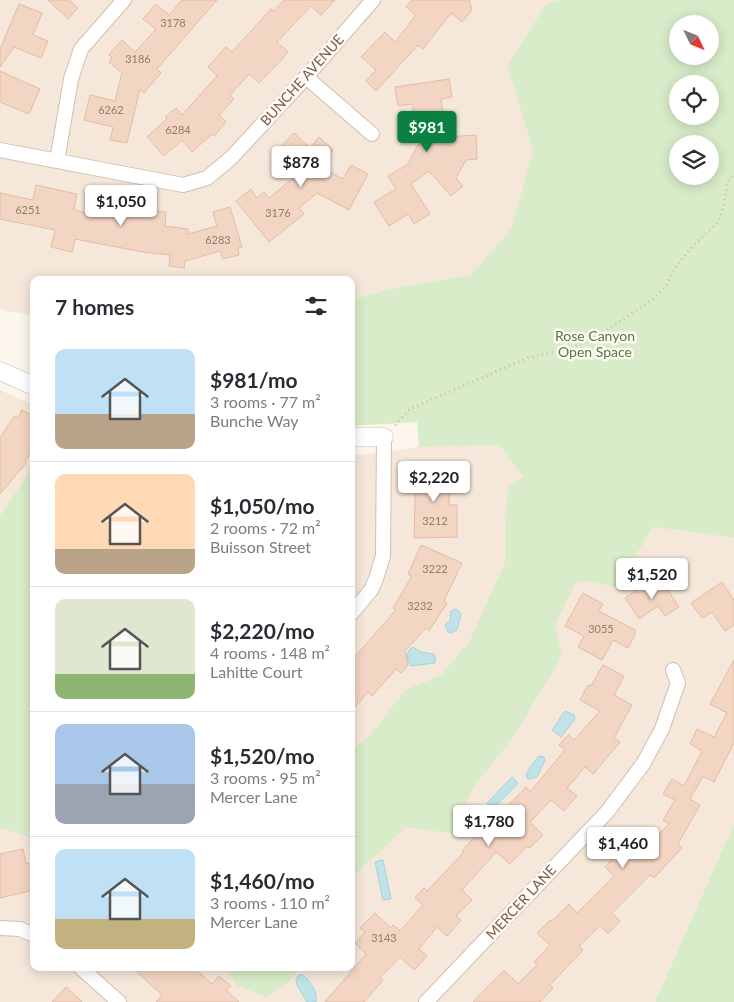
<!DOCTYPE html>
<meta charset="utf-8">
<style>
body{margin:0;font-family:Lato,sans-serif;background:#f2f2f3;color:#2b2b33;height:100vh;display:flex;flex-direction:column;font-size:19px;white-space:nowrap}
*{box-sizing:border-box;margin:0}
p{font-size:16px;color:#7c7c81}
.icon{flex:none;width:28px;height:28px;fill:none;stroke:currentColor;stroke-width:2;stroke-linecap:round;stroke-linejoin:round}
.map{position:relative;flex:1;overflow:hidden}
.details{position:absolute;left:30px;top:276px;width:325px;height:695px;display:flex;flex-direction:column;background:#fff;border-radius:10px;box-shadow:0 2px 12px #0003}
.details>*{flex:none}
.needle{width:32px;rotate:133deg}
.fabs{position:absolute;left:669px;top:15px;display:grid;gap:10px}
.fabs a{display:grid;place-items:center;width:50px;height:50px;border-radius:50%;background:#fff;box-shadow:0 2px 12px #0003;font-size:25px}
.price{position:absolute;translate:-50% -42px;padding:0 11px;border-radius:5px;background:#fff;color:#222;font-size:16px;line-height:32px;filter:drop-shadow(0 1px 2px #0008)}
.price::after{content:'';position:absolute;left:50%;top:30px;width:15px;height:11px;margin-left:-8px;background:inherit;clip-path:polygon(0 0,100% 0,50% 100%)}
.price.current{background:#0b8043;color:#fff}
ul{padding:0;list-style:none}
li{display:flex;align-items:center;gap:15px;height:125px;padding:0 25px}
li+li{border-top:1px solid #e1e1e2}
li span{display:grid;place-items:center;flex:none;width:140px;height:100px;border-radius:10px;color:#555}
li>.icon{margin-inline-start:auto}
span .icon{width:60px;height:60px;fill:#fffc;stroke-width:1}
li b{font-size:21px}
h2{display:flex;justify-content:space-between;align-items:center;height:60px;padding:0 25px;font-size:21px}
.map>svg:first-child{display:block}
.residential{fill:#f5e8da}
.green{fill:#d8ecc9;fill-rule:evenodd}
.water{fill:#bfe3e8;stroke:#a5d3da}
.building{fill:#f3d5c3;stroke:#e6bba3}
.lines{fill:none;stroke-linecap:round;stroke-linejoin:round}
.minor-casing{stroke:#d1beb0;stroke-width:16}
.tertiary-casing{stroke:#d1beb0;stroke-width:19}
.path{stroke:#d9b8a5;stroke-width:3;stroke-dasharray:1 4;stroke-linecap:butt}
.minor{stroke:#fff;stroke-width:14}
.tertiary{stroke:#fff;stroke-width:18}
.labels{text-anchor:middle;stroke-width:5;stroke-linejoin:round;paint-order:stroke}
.number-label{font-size:11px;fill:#987a6a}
.street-label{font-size:14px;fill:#7a5c4d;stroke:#fffaf3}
.park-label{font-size:14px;fill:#537a41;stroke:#fffaf3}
</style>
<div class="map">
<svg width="734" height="1002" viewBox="0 0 734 1002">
<rect width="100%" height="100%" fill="#fdf6ec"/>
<path class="residential" d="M0,0H561L546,4L507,65L533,151L511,229L471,276L386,290L351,300V280H34V315L5,311L0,308Z
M0,390L34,405V968H351V455H363L419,447L499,445L554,514L734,538V824L655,1002H0Z"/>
<path class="green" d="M561,0H734V538L653,527L616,587L587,581L575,584L555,625L562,656L512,739L473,787L454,834L406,827L351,878V751L370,736L405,690L441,675L469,642L505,563V521L508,487L524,477L499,445L419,447L417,422L351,426V300L386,290L471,275L511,229L533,151L507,65L546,4ZM678,24H710V56H678ZM678,84H710V116H678ZM678,144H710V176H678Z
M34,465V838L0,828V516Z
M734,824V1002H655L728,837Z
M225,968H300L288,982L266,997L238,986Z"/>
<path class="water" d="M672,561C675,564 675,571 680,576L677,586H672L666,580V564Z
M455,609L459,611L461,614L457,630L451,633L448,632L445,625L450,621L451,611Z
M413,647L421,652L434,654L435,657V663L411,666L408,661L407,654L411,648Z
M565,711L574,715L575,719L561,737L552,730C558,724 559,717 565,711Z
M539,756L544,757L545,760L537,777L528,779L526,775L530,767Z
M512,777L518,783L493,809L487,803Z
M383,860L391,899L383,900L375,862Z
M302,974C310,981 318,991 316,1002H307L297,985L296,979L298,976Z"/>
<path class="building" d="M48,0H69L78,8L68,19Z
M182,0H217L157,69L161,73L144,93L140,89L127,143L110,140L113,127L84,120L90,95L115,101L122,73L109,62L112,57L109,55L122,40L135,52L156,29L143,19L156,4L169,15Z
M284,0H335L321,15L311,6L277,42L288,52L276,66L259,83L249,74L230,95L234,99L219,115L226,122L214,136L212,134L192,152L182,140L164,156L147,137L167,119L165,117L176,108L182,115L217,76L208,67L226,47L232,52L271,9L274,11Z
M412,0H469L472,10L462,22L451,13L423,49L418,45L376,91L366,81L376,70L361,57L385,32L395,42L416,15L406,7Z
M19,4L42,13L33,35L48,41L41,58L14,47L0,67V49Z
M0,71L40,89L29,114L0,102Z
M449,79L452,97L441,99L446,137L476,135L477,159L466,160L456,178L463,186L451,196L429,171L411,184L430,214L414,224L408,214L389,226L374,202L396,189L388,176L408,164L428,126L416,127L412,104L398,106L395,87Z
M294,133L310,148L319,137L333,150L318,166L343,179L351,165L368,174L349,210L317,193L299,208L304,214L269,242L236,201L251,189L257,198L264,192L269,198L298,174L275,153Z
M36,185L77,194L74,210L99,216L100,214L120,218L123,203L142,207V210L166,212L165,226L188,229V234L217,226L213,212L230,207L242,247L238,248L239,255L223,259L220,251L185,261L184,268L169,266L170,255L143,252L75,239L72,252L51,247L55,230L0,219V193L33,200Z
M22,410L34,417V447L25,462L26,463L0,494V438L14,416L18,418Z
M416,464H450L449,505H457V537L414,538Z
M421,545L462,563L444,601L447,603L429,631L426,628L405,651L408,665L401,673L396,669L372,696L368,692L351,711V661L396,610L393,608L412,576L408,574Z
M651,580L657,589L664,584L679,607L665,616L658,606L639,619L625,598Z
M722,582L734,600V625L725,631L712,612L702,618L691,603Z
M583,593L603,604L599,611L635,630V635L628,648L613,640L602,660L578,647L584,636L565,626Z
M734,660V743L714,782L703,776L690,799L700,805L678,844L682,848L654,878L650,875L612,913L620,921L608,934L600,926L579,946L583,950L550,985L553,988L540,1002H473L504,970L518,984L537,965L534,962L550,945L537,933L550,920L552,921L569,904L577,913L614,876L605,867L634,834L647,846L669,824L663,820L675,800L663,794L672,779L684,786L702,751L690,744L697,729L714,737L727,713L710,704Z
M603,665L624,676L614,695L632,705L614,738L620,742L593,774L585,767L567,788L577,796L564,811L551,800L530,822L543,835L530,848L527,846L510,864L496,852L462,890L472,900L456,916L461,920L447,936L437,927L419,949L427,956L414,970L400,957L380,978L383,980L364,1002H325L366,954L355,943L365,932L360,928L375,913L391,928L393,925L400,931L423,905L415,898L424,888L427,891L464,852L462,851L490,820L492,822L526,787L530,792L565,750L559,745L568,735L574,740L600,711L580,700L588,685L591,686Z
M23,849L26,863L34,865V890L0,898V854Z
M133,968H194L212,984L219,976L231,986L226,990L239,1002H156L162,995Z
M66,987L82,1002H52Z"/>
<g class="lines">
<g class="minor-casing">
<path id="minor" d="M306,77L372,134
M0,150L183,185L207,178L231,158L306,77L373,0
M57,161L71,79L81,49L124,0
M351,614L371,590L376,579L383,556L384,437
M0,928L20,929L34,935
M81,968L119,1002
M426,1002L607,812L643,764L662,729L678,683L673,670"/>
</g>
<g class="tertiary-casing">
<path id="tertiary" d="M0,371L34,386
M351,437H384"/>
</g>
<path class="path" d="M395,425L410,409L528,358L572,348L601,334L651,301L666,286L675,267L695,244L718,222L722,212L728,181L734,174"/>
<use href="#minor" class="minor"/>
<use href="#tertiary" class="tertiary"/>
</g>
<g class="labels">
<g class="number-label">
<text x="173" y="27">3178</text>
<text x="138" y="63">3186</text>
<text x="111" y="114">6262</text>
<text x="178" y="134">6284</text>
<text x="28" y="214">6251</text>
<text x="278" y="217">3176</text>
<text x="218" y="244">6283</text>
<text x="435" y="525">3212</text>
<text x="435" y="573">3222</text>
<text x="420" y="610">3232</text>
<text x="601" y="633">3055</text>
<text x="384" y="942">3143</text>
</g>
<g class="street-label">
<text transform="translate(302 80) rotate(-48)" y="5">BUNCHE AVENUE</text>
<text transform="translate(521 902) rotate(-47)" y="5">MERCER LANE</text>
</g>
<g class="park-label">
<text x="595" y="341">Rose Canyon<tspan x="595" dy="16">Open Space</tspan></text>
</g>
</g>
</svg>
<div class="fabs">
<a><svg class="needle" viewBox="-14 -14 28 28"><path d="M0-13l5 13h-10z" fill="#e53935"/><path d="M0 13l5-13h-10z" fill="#7c7c81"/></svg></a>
<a><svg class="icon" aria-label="locate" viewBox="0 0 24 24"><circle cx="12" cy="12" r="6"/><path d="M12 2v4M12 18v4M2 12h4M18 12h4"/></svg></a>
<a><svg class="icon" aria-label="layers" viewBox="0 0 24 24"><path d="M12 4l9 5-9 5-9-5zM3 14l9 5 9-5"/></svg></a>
</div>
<b class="price current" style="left:427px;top:153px">$981</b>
<b class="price" style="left:301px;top:188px">$878</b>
<b class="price" style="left:121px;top:227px">$1,050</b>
<b class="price" style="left:434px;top:503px">$2,220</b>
<b class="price" style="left:652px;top:600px">$1,520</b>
<b class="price" style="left:489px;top:847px">$1,780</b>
<b class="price" style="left:623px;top:869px">$1,460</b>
<section class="details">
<h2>7 homes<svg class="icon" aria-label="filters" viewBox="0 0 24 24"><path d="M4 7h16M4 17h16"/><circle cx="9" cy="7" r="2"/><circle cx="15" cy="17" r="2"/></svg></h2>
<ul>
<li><span style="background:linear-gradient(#bfe0f5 65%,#b9a48a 0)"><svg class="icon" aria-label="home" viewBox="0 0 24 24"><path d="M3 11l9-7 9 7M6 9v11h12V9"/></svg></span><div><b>$981/mo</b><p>3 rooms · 77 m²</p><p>Bunche Way</p></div></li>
<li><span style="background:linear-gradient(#ffd9b3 75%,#b9a48a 0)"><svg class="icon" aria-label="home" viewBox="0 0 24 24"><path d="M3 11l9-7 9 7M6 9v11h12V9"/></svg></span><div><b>$1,050/mo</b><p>2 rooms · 72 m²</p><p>Buisson Street</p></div></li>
<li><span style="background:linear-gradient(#dfe7d0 75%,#8fb573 0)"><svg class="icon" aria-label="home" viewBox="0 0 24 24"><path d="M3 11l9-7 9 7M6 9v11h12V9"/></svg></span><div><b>$2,220/mo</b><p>4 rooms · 148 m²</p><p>Lahitte Court</p></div></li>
<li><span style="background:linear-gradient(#a9c7e8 60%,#9aa5b1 0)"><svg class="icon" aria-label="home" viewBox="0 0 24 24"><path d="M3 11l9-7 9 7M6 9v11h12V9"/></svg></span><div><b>$1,520/mo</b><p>3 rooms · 95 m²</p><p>Mercer Lane</p></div></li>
<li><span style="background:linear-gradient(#bfe0f5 70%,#c2b280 0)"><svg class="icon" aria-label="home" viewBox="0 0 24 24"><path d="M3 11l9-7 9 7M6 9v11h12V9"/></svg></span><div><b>$1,460/mo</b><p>3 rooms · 110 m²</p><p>Mercer Lane</p></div></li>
</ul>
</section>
</div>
